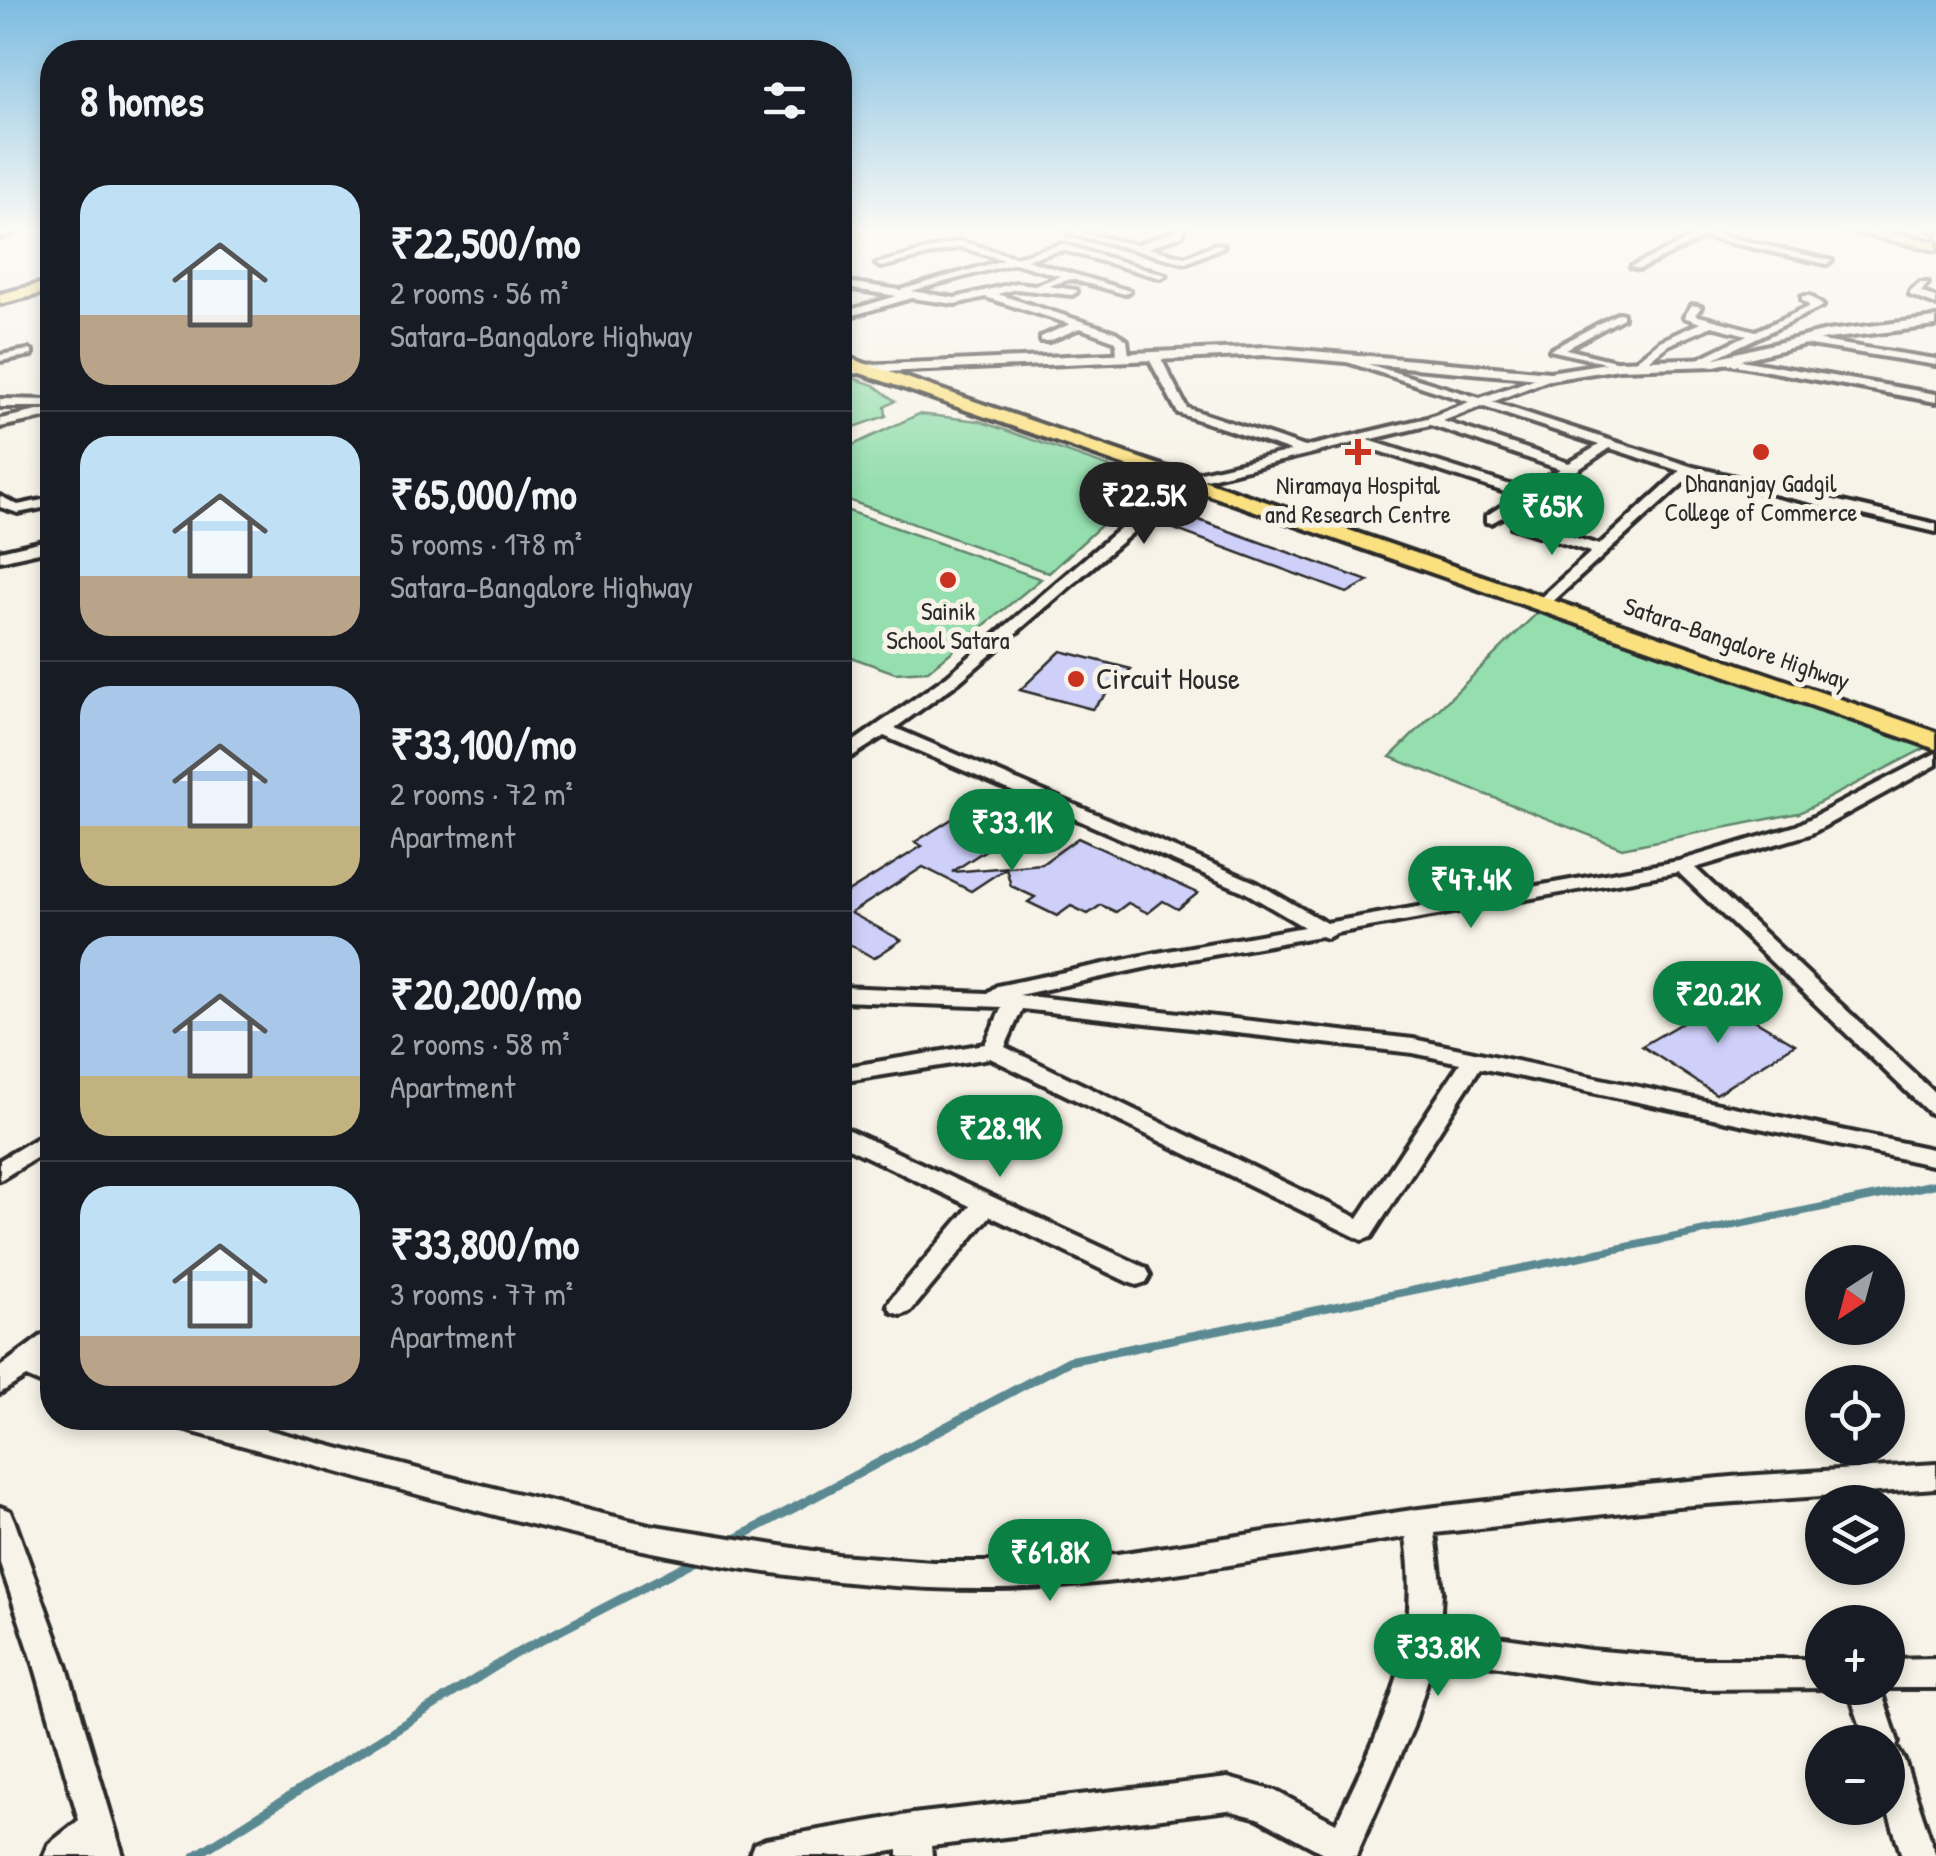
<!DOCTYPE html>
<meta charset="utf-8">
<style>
body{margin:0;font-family:"Patrick Hand",sans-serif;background:#242831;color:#f1f3f6;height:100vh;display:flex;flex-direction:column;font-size:38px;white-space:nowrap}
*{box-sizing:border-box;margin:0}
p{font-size:32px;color:#9ea1a6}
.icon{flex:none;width:55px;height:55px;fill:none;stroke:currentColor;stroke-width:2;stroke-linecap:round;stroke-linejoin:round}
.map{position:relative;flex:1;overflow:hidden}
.side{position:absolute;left:40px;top:40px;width:812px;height:1390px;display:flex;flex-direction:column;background:#171b24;border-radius:40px;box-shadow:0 5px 15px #0003}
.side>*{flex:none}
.needle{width:65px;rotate:216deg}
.fabs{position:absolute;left:1805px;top:1245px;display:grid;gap:20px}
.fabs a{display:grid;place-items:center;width:100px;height:100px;border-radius:50%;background:#171b24;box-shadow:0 5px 15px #0003;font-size:50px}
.price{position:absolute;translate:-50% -85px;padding:0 22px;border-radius:35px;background:#0b8043;color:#fff;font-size:32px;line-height:65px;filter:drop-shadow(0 2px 5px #0008)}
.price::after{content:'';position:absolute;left:50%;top:60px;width:30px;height:22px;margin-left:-15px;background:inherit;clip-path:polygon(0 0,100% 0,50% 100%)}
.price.active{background:#222;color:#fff}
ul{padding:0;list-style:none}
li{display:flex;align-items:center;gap:30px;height:250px;padding:0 40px}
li+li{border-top:2px solid #363941}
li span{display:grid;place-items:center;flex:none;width:280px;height:200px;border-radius:30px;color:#555}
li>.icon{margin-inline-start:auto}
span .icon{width:120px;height:120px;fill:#fffc;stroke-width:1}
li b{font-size:42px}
h2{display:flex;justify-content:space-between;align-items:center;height:120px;padding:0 40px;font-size:42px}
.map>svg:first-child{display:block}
.green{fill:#95deae;stroke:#60846c;stroke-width:2.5}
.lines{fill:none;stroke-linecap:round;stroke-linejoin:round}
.stream-far1{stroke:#5a8992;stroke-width:8}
.stream{stroke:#5a8992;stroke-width:9}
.building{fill:#ced0f9;stroke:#2b2b2b;stroke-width:2.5}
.minor-casing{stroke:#2b2b2b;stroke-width:8}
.tertiary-casing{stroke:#2b2b2b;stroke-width:8}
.secondary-casing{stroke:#2b2b2b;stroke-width:7}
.primary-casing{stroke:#2b2b2b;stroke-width:8}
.trunk-casing{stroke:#2b2b2b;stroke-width:8}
.minor{fill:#f7f3e8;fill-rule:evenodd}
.tertiary{fill:#f7f3e8;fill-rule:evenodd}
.secondary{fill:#f7f3e8;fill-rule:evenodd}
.primary{fill:#fbe080;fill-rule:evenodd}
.trunk{fill:#fbe080;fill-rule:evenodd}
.poi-dot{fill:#c8321e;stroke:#f7f3e8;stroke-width:4}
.labels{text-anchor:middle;stroke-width:10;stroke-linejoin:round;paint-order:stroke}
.far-poi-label{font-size:25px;fill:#2b2b2b;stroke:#f7f3e8}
.far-street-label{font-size:25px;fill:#2b2b2b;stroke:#f7f3e8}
.poi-label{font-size:30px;fill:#2b2b2b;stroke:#f7f3e8;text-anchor:start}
</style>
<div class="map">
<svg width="1936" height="1856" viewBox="0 0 1936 1856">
<rect width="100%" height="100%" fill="#f7f3e8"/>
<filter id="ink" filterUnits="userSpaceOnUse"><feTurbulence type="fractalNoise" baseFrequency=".01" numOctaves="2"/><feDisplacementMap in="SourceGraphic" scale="20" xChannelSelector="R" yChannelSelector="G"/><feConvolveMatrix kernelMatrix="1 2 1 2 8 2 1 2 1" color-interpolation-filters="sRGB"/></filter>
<g filter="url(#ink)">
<path class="green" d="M847,376L874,385L895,401L885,407L886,416L840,432V377Z
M919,414L979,421L1130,474L1142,488L1049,573L840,497V451Z
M840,508L1041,579L928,671L895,673L840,653Z
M1538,612L1931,745L1799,813L1622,848L1390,757Z"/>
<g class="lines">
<path class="stream-far1" d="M1135,1347L1936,1184"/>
<path class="stream" d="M730,1542L1069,1361L1148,1345
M195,1856L515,1654L702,1557"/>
</g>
<path class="building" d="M1188,516L1368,581L1347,593L1166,526Z
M1061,651L1131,669L1092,709L1020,690Z
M992,794L1038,816L952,872L1042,864L1078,838L1198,893L1178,909L1163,901L1148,913L1128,903L1116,912L1101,905L1088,914L1071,906L1057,916L1028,902L1035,897L1011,886L1006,868L971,891L923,867L851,913L901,940L874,958L840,939V897L922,846L915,842Z
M1721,1000L1795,1044L1716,1094L1642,1046Z"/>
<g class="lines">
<g class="minor-casing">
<path id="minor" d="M11,228H27L0,238V232Z
M1078,228H1093L1083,233L1137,245L1175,231V228H1185L1182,235L1148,248L1185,257L1216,244L1224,246L1186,263L1068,233Z
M1697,228H1707L1706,232L1832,261L1827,264L1705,237L1640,269L1631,267L1696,236Z
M960,241L1015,257L1062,244L1166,275L1161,278L1062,250L1026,260L1130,291L1125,294L1071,279L1048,286L1076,290L1077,292L1072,295L1016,289L997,294L1115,332L1127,340L1129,356L1123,359L1117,356L1116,341L1080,328L1049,341H1041V337L1070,324L985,297L955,304L912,298L840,319V313L897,296L840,287V281L900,290L1004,260L960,247L881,267L876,264ZM1015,263L1060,276L1036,285L1016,283L955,298L911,291Z
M1920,283H1928L1921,292L1936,298V305L1910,295V291Z
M1802,296H1810L1823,306L1700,365L1690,363L1747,335L1712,326L1668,345L1639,368L1629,366L1660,341L1700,323L1684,317L1692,305L1701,307L1695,315L1756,331L1810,306L1802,300Z
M1619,313L1623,314V318L1566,349L1623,363V367L1550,350Z
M1802,338L1936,359V365L1798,343L1796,341Z
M28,350L32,351V355L0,361V355Z
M1149,353L1159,355L1187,408L1305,447L1427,418L1469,402L1338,359V355L1480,398L1550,373L1554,374V378L1492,402L1693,467L1936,524V532L1692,475L1548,606H1538V600L1591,552L1512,527V521H1522L1599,545L1680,471L1610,448L1535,499L1491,523L1486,522V516L1517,496L1354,443L1190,483L959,682L895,728L1257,883L1326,923L1679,861L1796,826L1936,753V765L1810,834L1695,868L1936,1094V1115L1928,1112L1678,872L1336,933L1327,938L1320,936L1157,965L1019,995L1413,1039L1936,1150V1166L1480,1068L1371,1237L1362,1240L990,1058L840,1082V1068L985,1044L1002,1007L840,1001V987L987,993L997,986L1157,953L1304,927L1243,891L884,736L840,764V751L947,676L1180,477L1291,451L1178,413L1147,355ZM1481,406L1599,445L1569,463L1443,421ZM1430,425L1560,469L1526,490L1368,440ZM1022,1009L1413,1053L1460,1063L1358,1218L1005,1047Z
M1723,357L1936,394V402L1719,362V358Z
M0,399L52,400V407H0Z
M52,408V416L0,427V419Z
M0,496L18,505L52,498V506L18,513L0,507Z
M840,1126L1146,1268L1150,1275L1146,1282L1137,1285L1128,1282L990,1216L910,1312L901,1315L892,1312L888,1305L892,1298L970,1206L840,1144Z
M52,1129V1148L0,1180V1160Z
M52,1332V1356L45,1362L52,1365V1388L26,1377L0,1393V1367L43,1335Z
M169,1418H223L460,1480L649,1525L838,1555L933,1562H996L1118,1554L1419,1509L1549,1494L1742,1476L1936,1464V1488L1678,1506L1435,1533L1442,1591L1440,1629L1590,1650L1694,1659H1822V1688H1825L1694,1689L1590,1680L1435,1656L1413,1727L1356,1856H1323V1853L1258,1818L1228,1810L931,1846L932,1856H898V1850L865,1856H749L754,1844L766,1839L913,1814L1228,1778L1275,1791L1336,1823C1384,1720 1422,1654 1406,1537C1270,1556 1133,1587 995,1589C717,1592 447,1500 182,1429L172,1426Z
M0,1507L10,1511L14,1520L66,1664L123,1856H44L49,1844L79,1820L34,1664L0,1563Z
M1936,1658V1688H1885H1888V1659Z
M1848,1688H1880L1898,1742L1896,1747L1904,1760L1936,1856H1902L1887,1808L1888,1742H1866Z"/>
</g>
<g class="tertiary-casing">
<path id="tertiary" d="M1936,318V326L1827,339L1715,366L1619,369L1550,380L1266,355L840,374V366L1266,347L1550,372L1619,361L1715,358L1827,331Z
M52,539V549L0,561V551Z"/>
</g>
<g class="secondary-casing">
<path id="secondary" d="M1928,228H1936V234Z"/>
</g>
<g class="primary-casing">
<path id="primary" d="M1837,228H1867L1936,242V250Z
M840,355L1936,732V749L840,366Z"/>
</g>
<g class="trunk-casing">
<path id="trunk" d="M52,281V291L0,304V294Z"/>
</g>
<use href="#minor" class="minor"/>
<use href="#tertiary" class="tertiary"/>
<use href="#secondary" class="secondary"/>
<use href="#primary" class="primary"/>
<use href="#trunk" class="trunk"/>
</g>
</g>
<linearGradient id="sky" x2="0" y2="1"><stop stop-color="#7cbce1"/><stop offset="0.47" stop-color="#fbfaf5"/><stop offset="1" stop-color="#fbfaf5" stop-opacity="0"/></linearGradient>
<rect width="1936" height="488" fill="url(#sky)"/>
<g class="poi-dot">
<path d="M1353 437h10v10h10v10h-10v10h-10v-10h-10v-10h10z"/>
<circle cx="1761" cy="452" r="10"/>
<circle cx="948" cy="580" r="10"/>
<circle cx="1076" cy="679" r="10"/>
</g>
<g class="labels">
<g class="far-poi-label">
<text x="1761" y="492">Dhananjay Gadgil<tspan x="1761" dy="29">College of Commerce</tspan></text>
<text x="1358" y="494">Niramaya Hospital<tspan x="1358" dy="29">and Research Centre</tspan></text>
<text x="948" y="620">Sainik<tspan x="948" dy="29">School Satara</tspan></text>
</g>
<g class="far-street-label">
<text transform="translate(1737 643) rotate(19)" y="9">Satara-Bangalore Highway</text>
</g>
<g class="poi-label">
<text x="1096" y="689">Circuit House</text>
</g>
</g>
</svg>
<div class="fabs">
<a><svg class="needle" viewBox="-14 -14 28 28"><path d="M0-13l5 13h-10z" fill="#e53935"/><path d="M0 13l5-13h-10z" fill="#9ea1a6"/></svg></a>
<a><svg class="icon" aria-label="locate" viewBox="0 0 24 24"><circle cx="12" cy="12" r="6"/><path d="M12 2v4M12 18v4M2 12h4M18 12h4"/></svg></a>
<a><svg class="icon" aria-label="layers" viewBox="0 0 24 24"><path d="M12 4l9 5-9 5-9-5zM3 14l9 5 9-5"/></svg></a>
<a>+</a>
<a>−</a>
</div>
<b class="price active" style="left:1144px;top:547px">₹22.5K</b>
<b class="price" style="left:1552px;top:558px">₹65K</b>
<b class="price" style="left:1012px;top:874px">₹33.1K</b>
<b class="price" style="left:1471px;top:931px">₹47.4K</b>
<b class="price" style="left:1718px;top:1046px">₹20.2K</b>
<b class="price" style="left:1000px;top:1180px">₹28.9K</b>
<b class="price" style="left:1050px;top:1604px">₹61.8K</b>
<b class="price" style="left:1438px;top:1699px">₹33.8K</b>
<section class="side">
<h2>8 homes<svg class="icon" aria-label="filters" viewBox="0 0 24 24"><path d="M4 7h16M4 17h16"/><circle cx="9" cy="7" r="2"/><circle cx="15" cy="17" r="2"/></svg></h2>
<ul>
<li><span style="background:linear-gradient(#bfe0f5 65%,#b9a48a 0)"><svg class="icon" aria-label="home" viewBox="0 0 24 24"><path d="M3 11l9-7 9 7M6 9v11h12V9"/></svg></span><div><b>₹22,500/mo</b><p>2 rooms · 56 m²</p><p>Satara-Bangalore Highway</p></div></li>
<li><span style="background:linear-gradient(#bfe0f5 70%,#b9a48a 0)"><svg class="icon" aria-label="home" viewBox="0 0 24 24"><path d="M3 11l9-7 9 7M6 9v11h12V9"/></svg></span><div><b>₹65,000/mo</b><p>5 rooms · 178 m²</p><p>Satara-Bangalore Highway</p></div></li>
<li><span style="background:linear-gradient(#a9c7e8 70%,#c2b280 0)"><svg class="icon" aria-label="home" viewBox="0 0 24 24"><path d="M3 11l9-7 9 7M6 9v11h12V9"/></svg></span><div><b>₹33,100/mo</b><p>2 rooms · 72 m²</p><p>Apartment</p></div></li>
<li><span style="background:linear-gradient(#a9c7e8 70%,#c2b280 0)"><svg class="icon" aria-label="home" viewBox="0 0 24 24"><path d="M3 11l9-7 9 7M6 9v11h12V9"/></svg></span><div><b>₹20,200/mo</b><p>2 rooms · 58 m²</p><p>Apartment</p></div></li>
<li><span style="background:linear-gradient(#bfe0f5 75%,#b9a48a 0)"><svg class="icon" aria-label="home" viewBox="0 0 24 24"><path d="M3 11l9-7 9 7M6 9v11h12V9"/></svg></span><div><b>₹33,800/mo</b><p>3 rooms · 77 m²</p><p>Apartment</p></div></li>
</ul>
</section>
</div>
